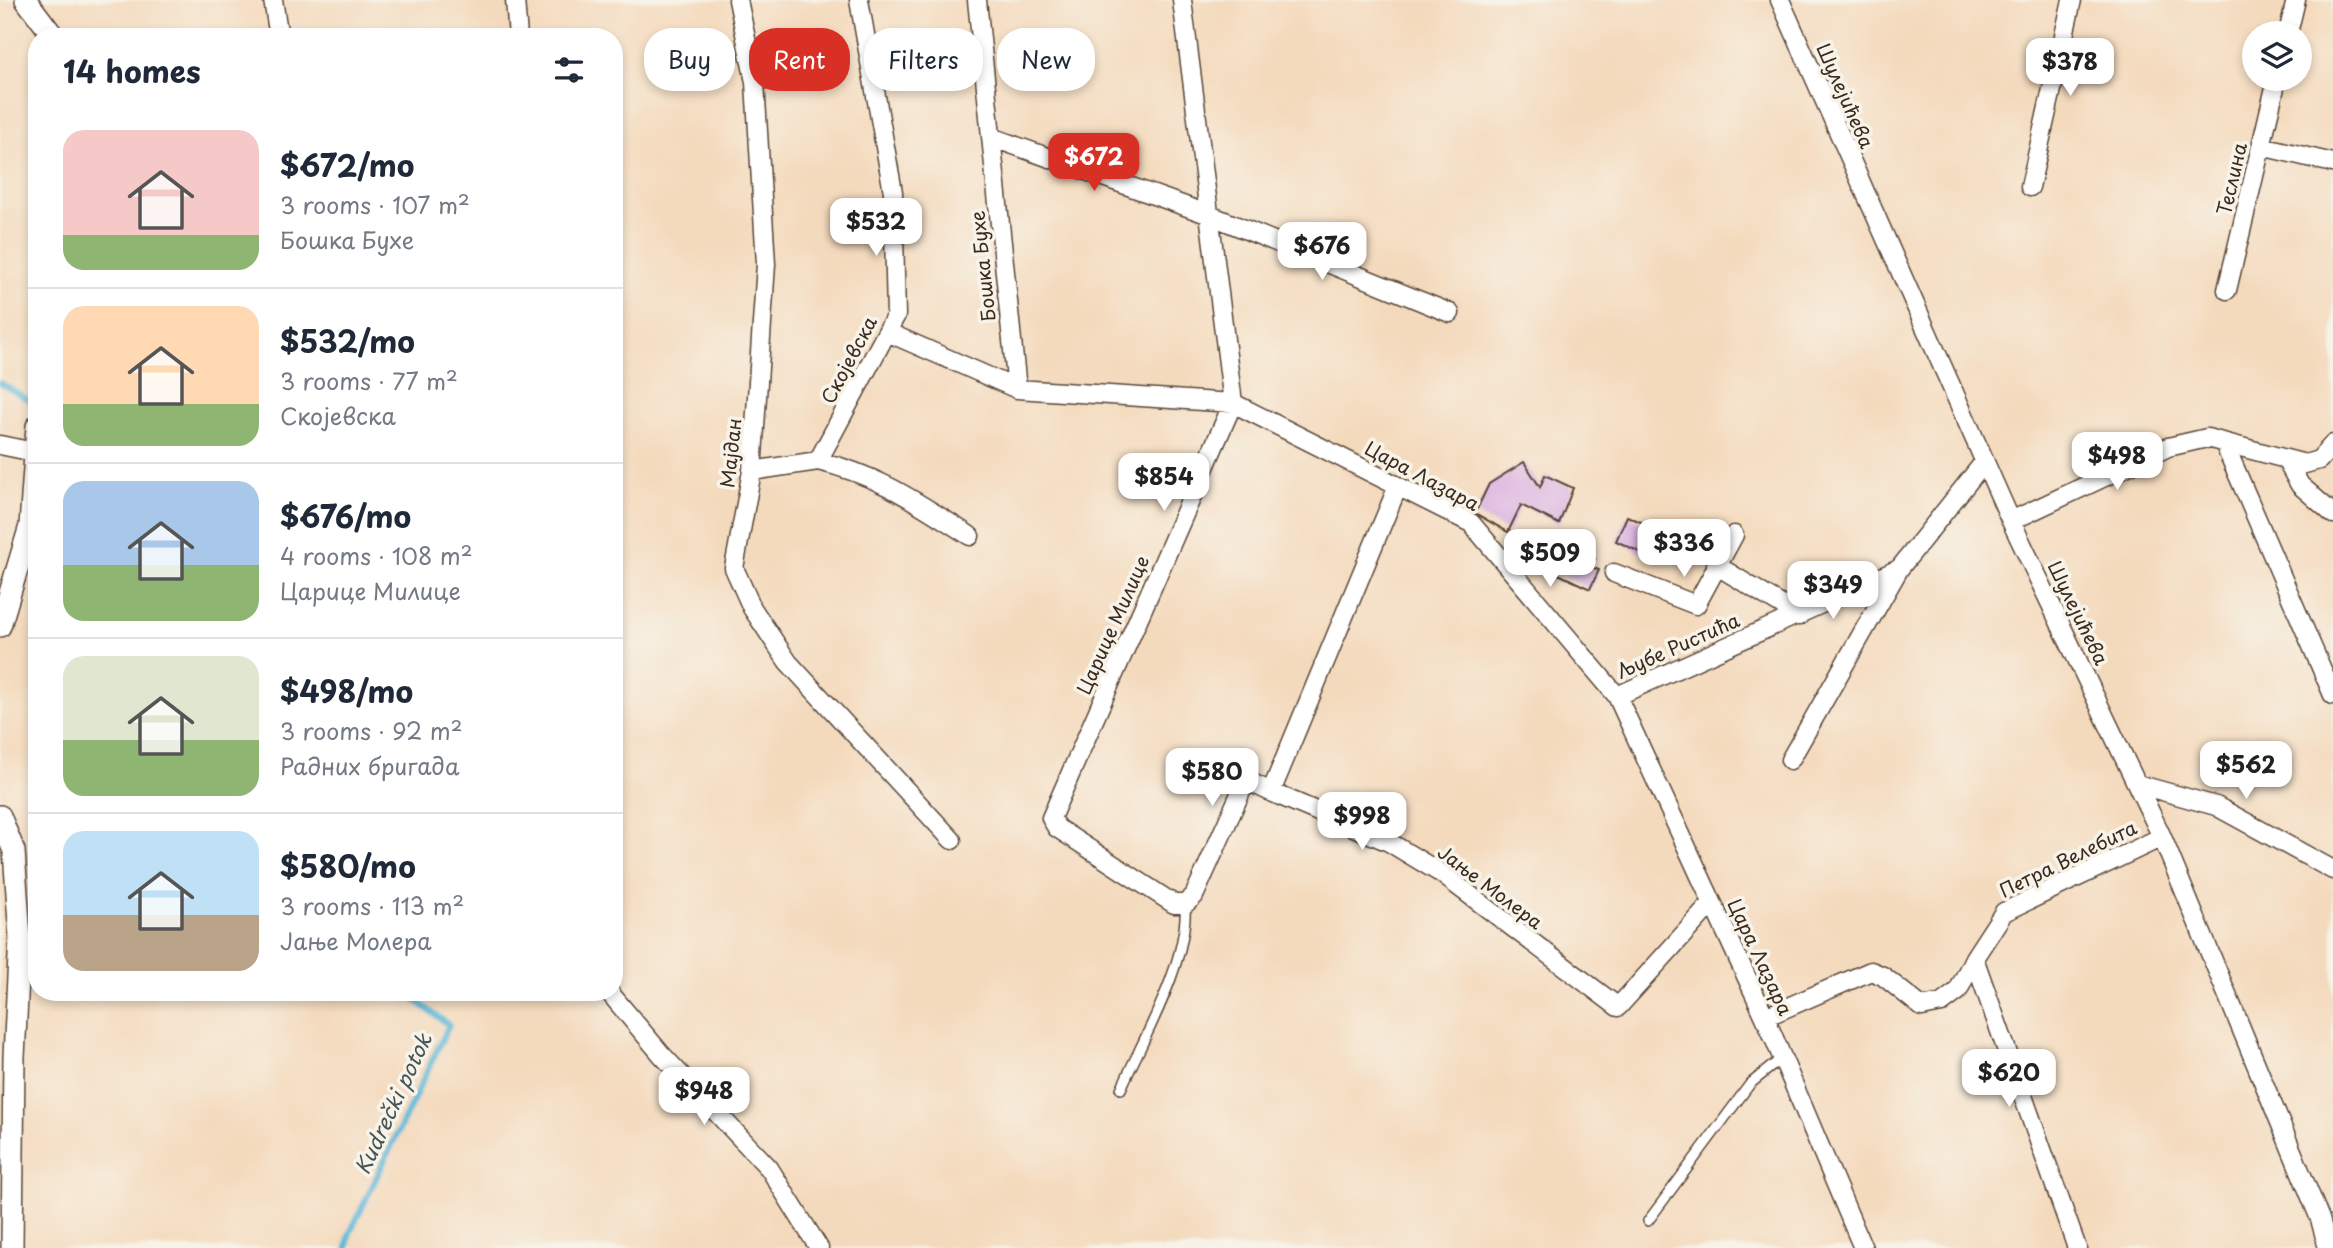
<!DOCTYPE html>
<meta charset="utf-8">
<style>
body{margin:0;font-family:"Playpen Sans",sans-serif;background:#f6f6f7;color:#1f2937;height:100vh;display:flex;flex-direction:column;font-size:26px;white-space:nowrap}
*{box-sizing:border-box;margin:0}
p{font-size:23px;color:#747a83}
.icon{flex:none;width:38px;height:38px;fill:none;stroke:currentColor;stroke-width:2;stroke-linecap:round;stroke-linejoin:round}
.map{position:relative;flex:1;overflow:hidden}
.panel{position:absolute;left:28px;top:28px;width:595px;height:973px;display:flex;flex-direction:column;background:#fff;border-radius:28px;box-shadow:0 4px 10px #0003}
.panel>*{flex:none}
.banner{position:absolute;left:644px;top:28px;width:665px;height:63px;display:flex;gap:14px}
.tools{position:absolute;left:2242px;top:21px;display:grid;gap:14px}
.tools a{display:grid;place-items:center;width:70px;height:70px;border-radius:50%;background:#fff;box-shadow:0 4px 10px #0003;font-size:35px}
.price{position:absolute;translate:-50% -60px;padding:0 16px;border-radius:14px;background:#fff;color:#222;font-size:23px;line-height:46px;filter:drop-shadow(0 2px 4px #0008)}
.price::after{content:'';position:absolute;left:50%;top:42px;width:21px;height:16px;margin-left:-10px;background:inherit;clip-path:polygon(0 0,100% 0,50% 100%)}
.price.selected{background:#d93025;color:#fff}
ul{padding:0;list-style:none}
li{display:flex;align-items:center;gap:21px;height:175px;padding:0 35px}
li+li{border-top:2px solid #e0e1e3}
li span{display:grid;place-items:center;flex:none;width:196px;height:140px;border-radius:21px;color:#555}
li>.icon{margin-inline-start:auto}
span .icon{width:84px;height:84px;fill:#fffc;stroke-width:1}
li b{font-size:30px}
h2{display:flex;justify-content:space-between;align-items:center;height:84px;padding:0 35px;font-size:30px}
.chip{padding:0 24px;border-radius:28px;background:#fff;box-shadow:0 4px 10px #0003;font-size:24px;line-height:63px}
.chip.selected{background:#d93025;color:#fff}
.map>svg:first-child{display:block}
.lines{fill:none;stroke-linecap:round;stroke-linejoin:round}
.stream{stroke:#5bb8d9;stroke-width:6}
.building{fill:#d8abe0}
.service-casing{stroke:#574436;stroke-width:12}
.minor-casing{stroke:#574436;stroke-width:21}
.tertiary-casing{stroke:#574436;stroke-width:24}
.service{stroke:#fff;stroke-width:9}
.minor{stroke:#fff;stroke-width:18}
.tertiary{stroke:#fff;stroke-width:21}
.labels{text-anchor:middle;stroke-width:7;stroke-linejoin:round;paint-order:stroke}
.street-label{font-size:19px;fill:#3b2a1e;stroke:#f7f3e8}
.water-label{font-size:21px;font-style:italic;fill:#455556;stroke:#f7f3e8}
</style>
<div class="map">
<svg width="2333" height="1248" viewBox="0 0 2333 1248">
<rect width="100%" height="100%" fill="#f7f3e8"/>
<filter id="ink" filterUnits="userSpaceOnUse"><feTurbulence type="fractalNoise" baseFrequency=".0143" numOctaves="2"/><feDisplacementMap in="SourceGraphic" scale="14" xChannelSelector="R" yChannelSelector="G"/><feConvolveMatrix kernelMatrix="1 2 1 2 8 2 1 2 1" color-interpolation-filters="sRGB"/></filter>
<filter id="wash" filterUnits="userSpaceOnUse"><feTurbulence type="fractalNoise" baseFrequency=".00686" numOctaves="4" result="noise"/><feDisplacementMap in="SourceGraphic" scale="28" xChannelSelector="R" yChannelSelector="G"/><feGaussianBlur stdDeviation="1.57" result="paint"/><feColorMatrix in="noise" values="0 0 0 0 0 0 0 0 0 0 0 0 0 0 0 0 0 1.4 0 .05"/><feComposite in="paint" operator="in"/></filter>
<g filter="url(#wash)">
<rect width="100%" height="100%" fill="#f4dabd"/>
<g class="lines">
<path class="stream" d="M0,383L37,405
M347,1248L349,1235L449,1025L404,992"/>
</g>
<g id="blocks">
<path class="building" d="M1524,462L1540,487L1545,475L1573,488L1559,524L1521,505L1508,532L1475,513L1489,484Z
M1627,516L1655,528L1644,554L1616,541Z
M1568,546L1595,559L1591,567L1599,570L1590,589L1556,573Z"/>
</g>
</g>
<g filter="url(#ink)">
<use href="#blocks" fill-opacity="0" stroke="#574436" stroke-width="2"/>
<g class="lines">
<g class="service-casing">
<path id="service" d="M1121,1089C1144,1037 1189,961 1185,904
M1648,1221L1750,1084L1782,1058"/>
</g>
<g class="minor-casing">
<path id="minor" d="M273,0L279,37
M515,0L518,37
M738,0L755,82L766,264L752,471L734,568L752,608L788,662L952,840
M977,0L1017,389
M1182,0L1233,403L1051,818L1057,828L1174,904H1185L1194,896L1244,785L1252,783L1271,792
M1780,0L2011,521L2162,837L2320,1219L2328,1248
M2288,33L2296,0
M991,137L1210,215L1450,313
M2261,146L2333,163
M2030,187L2072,0
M2227,290L2277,79
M887,332L1017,389L1233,403L1471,523L1617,696L1765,1017L1863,1248
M2224,443L2333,695
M0,445L34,452
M2286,460L2300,485L2333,514
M818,461C879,475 918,503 970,536
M752,471L818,461L896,315L893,192L859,0
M1398,486L1271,792L1389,842L1442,874L1618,1007L1712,903
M2011,521L2168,447L2207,438L2305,464L2319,460L2333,444
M1716,565L1799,616
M1614,573L1696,605L1734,535
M1617,696L1899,569L1984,462
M1790,760L1899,569
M2137,784L2216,806L2333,870
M1974,958L2077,1248
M609,992L662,1055L769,1168L819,1248
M1765,1017L1871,971L1883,976L1922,1007L1942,1003L1958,991L1974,958L2004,912L2162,837"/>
</g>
<g class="tertiary-casing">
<path id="tertiary" d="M26,0L54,37
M0,626L30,526L37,426
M0,816L14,851L20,937L14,1057L12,1248"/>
</g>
<use href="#service" class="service"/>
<use href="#minor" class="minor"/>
<use href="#tertiary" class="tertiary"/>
</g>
</g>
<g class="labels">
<g class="street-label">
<text transform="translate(1845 96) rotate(66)" y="7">Шулејићева</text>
<text transform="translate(2232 179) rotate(-77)" y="7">Теслина</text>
<text transform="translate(983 266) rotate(-96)" y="7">Бошка Бухе</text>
<text transform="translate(849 360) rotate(-62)" y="7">Скојевска</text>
<text transform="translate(731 453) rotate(-84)" y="7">Мајдан</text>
<text transform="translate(1422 476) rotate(28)" y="7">Цара Лазара</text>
<text transform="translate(2078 613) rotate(64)" y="7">Шулејићева</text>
<text transform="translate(1113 625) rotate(-66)" y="7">Царице Милице</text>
<text transform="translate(1678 646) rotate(-24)" y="7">Љубе Ристића</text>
<text transform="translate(2068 859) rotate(-26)" y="7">Петра Велебита</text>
<text transform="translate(1490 887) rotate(37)" y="7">Јање Молера</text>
<text transform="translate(1760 957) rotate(65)" y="7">Цара Лазара</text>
</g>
<g class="water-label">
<text transform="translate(394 1104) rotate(-65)" y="7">Kudrečki potok</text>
</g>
</g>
</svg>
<div class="tools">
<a><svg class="icon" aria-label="layers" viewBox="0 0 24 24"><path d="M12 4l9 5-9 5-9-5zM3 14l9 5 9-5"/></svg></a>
</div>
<b class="price" style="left:2070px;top:98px">$378</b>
<b class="price selected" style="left:1094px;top:193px">$672</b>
<b class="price" style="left:876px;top:258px">$532</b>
<b class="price" style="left:1322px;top:282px">$676</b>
<b class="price" style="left:2117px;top:492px">$498</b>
<b class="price" style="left:1164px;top:513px">$854</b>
<b class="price" style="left:1684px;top:579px">$336</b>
<b class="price" style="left:1550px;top:589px">$509</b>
<b class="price" style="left:1833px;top:621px">$349</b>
<b class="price" style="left:2246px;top:801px">$562</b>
<b class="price" style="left:1212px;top:808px">$580</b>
<b class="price" style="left:1362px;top:852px">$998</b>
<b class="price" style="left:2009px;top:1109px">$620</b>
<b class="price" style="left:704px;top:1127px">$948</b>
<div class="banner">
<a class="chip">Buy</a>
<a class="chip selected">Rent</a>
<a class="chip">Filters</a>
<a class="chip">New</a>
</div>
<section class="panel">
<h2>14 homes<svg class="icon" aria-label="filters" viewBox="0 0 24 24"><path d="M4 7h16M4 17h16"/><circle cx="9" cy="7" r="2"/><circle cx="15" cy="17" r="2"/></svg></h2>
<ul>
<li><span style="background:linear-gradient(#f6c9c9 75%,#8fb573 0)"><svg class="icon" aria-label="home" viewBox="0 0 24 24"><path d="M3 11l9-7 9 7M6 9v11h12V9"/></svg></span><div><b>$672/mo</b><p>3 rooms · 107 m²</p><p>Бошка Бухе</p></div></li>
<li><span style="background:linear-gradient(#ffd9b3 70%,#8fb573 0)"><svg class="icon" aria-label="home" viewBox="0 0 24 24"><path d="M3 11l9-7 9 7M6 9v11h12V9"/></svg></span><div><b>$532/mo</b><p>3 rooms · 77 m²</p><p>Скојевска</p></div></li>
<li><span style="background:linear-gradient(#a9c7e8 60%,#8fb573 0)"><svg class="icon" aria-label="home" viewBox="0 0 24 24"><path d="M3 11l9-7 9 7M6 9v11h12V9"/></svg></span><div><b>$676/mo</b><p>4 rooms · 108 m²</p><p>Царице Милице</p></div></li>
<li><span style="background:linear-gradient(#dfe7d0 60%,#8fb573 0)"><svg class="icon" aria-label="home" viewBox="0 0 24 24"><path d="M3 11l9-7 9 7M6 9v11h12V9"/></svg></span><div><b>$498/mo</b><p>3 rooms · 92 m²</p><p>Радних бригада</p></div></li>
<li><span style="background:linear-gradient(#bfe0f5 60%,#b9a48a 0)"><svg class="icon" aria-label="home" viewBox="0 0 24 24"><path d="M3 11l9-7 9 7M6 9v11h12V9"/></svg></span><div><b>$580/mo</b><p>3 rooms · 113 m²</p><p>Јање Молера</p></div></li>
</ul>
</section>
</div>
